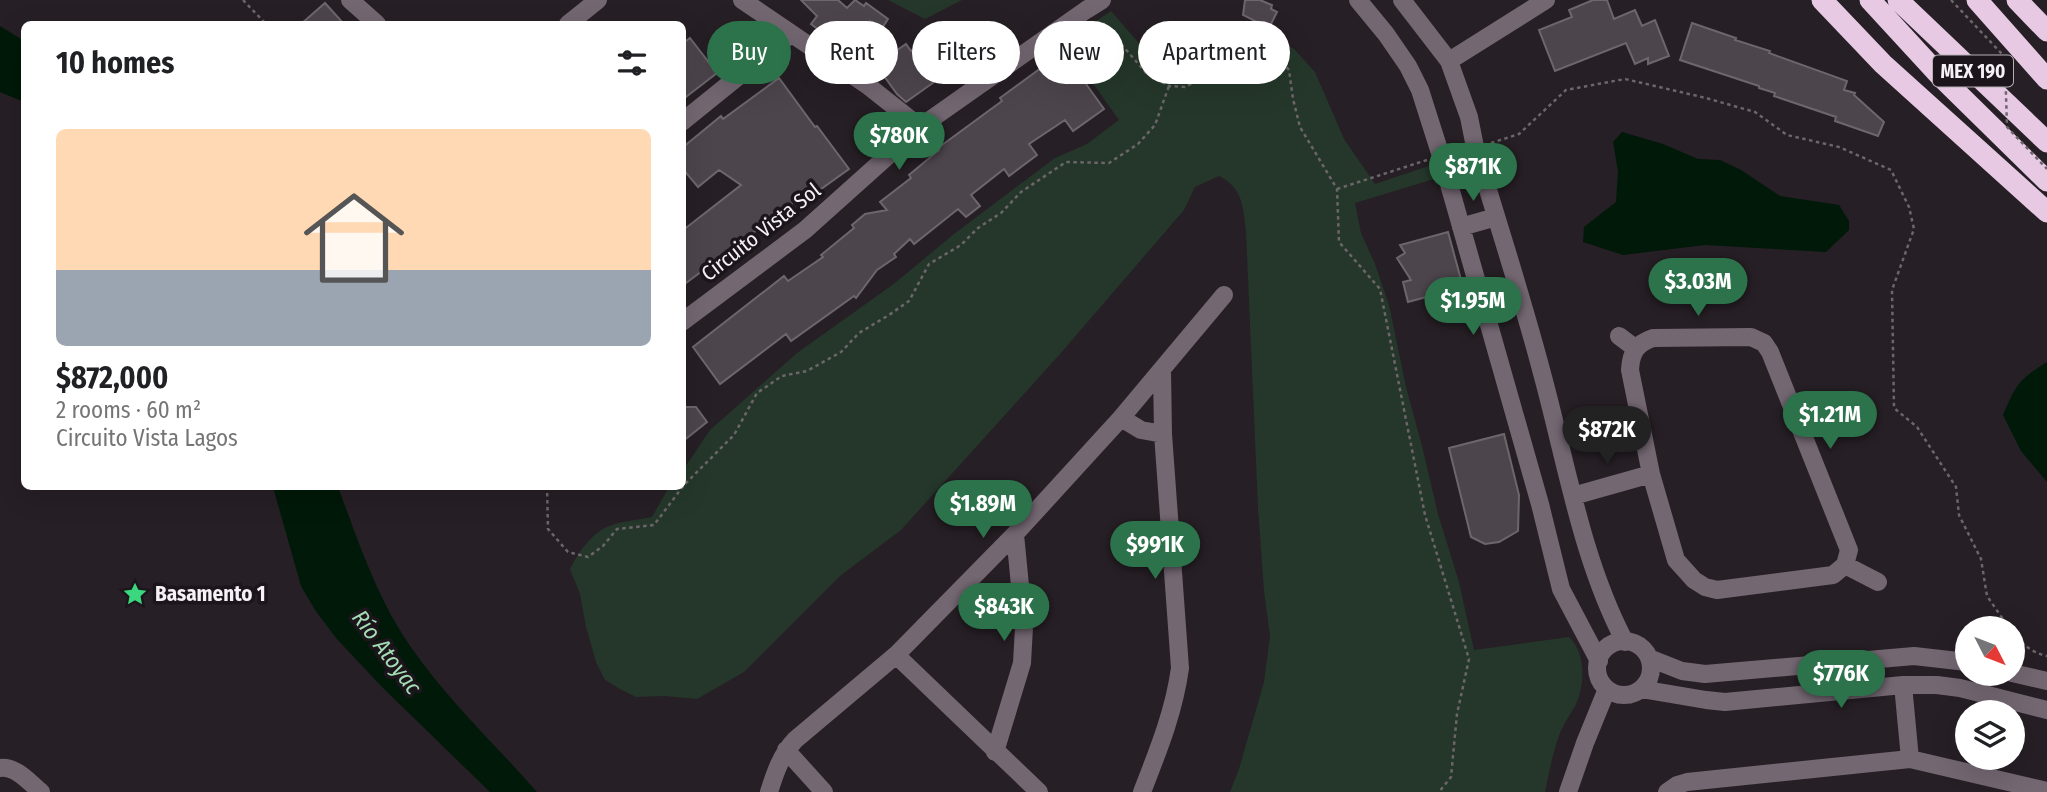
<!DOCTYPE html>
<meta charset="utf-8">
<style>
body{margin:0;font-family:"Fira Sans Condensed",sans-serif;background:#f2f2f2;color:#202124;height:100vh;display:flex;flex-direction:column;font-size:26px;white-space:nowrap}
*{box-sizing:border-box;margin:0}
p{font-size:23px;color:#757577}
.icon{flex:none;width:38px;height:38px;fill:none;stroke:currentColor;stroke-width:2;stroke-linecap:round;stroke-linejoin:round}
.map{position:relative;flex:1;overflow:hidden}
.side{position:absolute;left:21px;top:21px;width:665px;height:469px;display:flex;flex-direction:column;background:#fff;border-radius:10px;box-shadow:0 7px 28px #0002}
.side>*{flex:none}
.hud{position:absolute;left:707px;top:21px;width:665px;height:63px;display:flex;gap:14px}
.needle{width:46px;rotate:132deg}
.buttons{position:absolute;left:1955px;top:616px;display:grid;gap:14px}
.buttons a{display:grid;place-items:center;width:70px;height:70px;border-radius:50%;background:#fff;box-shadow:0 7px 28px #0002;font-size:35px}
.price{position:absolute;translate:-50% -60px;padding:0 16px;border-radius:24px;background:#2c734c;color:#fff;font-size:23px;line-height:46px;filter:drop-shadow(0 2px 4px #0008)}
.price::after{content:'';position:absolute;left:50%;top:42px;width:21px;height:16px;margin-left:-10px;background:inherit;clip-path:polygon(0 0,100% 0,50% 100%)}
.price.active{background:#222;color:#fff}
ul{padding:0;list-style:none}
li{display:grid;align-content:center;gap:14px;height:371px;padding:0 35px}
li+li{border-top:2px solid #e0e0e0}
li span{display:grid;place-items:center;height:217px;border-radius:10px;color:#555}
li>.icon{margin-inline-start:auto}
span .icon{width:126px;height:126px;fill:#fffc;stroke-width:1}
li b{font-size:30px}
h2{display:flex;justify-content:space-between;align-items:center;height:84px;padding:0 35px;font-size:30px}
.chip{padding:0 24px;border-radius:32px;background:#fff;box-shadow:0 7px 28px #0002;font-size:24px;line-height:63px}
.chip.active{background:#2c734c;color:#fff}
.map>svg:first-child{display:block}
.green{fill:#25372a}
.water{fill:#001908}
.building{fill:#4d454c;stroke:#6d666d;stroke-width:2}
.lines{fill:none;stroke-linecap:round;stroke-linejoin:round}
.path{stroke:#6c666b;stroke-width:2.5;stroke-dasharray:3.5 3.5;stroke-linecap:butt}
.minor{stroke:#736772;stroke-width:18}
.highway{stroke:#e7c9e4;stroke-width:21}
.path-bridge{stroke:#6c666b;stroke-width:2.5;stroke-dasharray:3.5 3.5;stroke-linecap:butt}
.labels{text-anchor:middle;stroke-width:7;stroke-linejoin:round;paint-order:stroke}
.shield{fill:#1c161c;stroke:#b5afb4;stroke-width:2}
.shield-label{font-size:19px;font-weight:bold;fill:#f6f1f5}
.street-label{font-size:21px;fill:#f6f1f5;stroke:#1c161c}
.poi-label{font-size:21px;font-weight:bold;fill:#f6f1f5;stroke:#1c161c;text-anchor:start}
.water-label{font-size:23px;font-style:italic;fill:#a4dcb4;stroke:#1c161c}
</style>
<div class="map">
<svg width="2047" height="792" viewBox="0 0 2047 792">
<rect width="100%" height="100%" fill="#261f25"/>
<path class="green" d="M888,0H962L925,19Z
M1111,11L1166,74L1202,44L1233,31H1265L1294,49L1315,72L1344,139L1375,184L1432,165L1434,179L1355,203L1361,233L1375,264L1389,305L1406,387L1422,446L1438,514L1459,582L1474,650L1569,637C1586,652 1585,685 1576,704C1571,714 1564,723 1560,733C1553,752 1549,772 1545,792H1230L1239,769L1264,682L1270,636L1264,591L1258,508L1246,231C1243,207 1243,188 1219,176L1195,187L1184,210L1060,354L901,530L840,576L744,672L697,699L665,696L636,697L620,689L605,680L596,662L586,627L580,594L570,569C578,553 591,534 607,527C620,521 638,520 652,517L669,487L682,486L683,470L710,430L797,353L895,283L954,234L1055,158L1087,144L1119,120L1064,43Z"/>
<path class="water" d="M0,26L24,41V102L0,92Z
M1622,132L1663,144L1698,159L1720,160L1741,170L1780,196L1839,205L1849,221V230L1826,252L1705,245L1623,255L1583,242L1584,227L1616,202L1618,171L1613,142Z
M2047,362V482L2021,451L2003,415C2017,384 2017,381 2047,362Z
M273,487H338C354,530 369,574 391,615C428,682 487,735 537,792H490L383,688L336,638L315,610L301,586Z"/>
<path class="building" d="M801,0H838L847,8L855,0L864,6L866,3L888,19L858,65L852,61L869,22L841,40L823,33L811,24L817,16Z
M1245,0H1260L1272,5L1271,9L1277,12L1269,28L1243,15Z
M1593,0H1607L1614,19L1635,10L1642,26L1655,20L1669,56L1648,64V58L1635,64L1626,43L1555,71L1539,30L1572,17L1569,10Z
M325,3L344,24H301Z
M1692,23L1736,38L1735,40L1770,51L1769,53L1847,81L1844,90L1855,93L1854,95L1884,122L1878,136L1835,121L1836,117L1774,96L1775,93L1759,88V86L1680,60Z
M942,27L966,58L938,81L937,80L906,102L897,94L876,65L906,44L911,51Z
M690,38L717,73L682,100V44Z
M1063,52L1104,109L1073,131L1065,120L1029,144L1037,155L1009,176L1004,169L971,195L980,206L966,217L958,209L914,244L910,239L894,254L896,257L877,270L856,298L854,296L791,341L786,334L720,384L693,347L784,276L788,281L823,257L821,255L854,228L852,225L865,214L887,210L880,202L911,178L909,175L939,150L938,148L1002,101L1000,98Z
M779,78L815,127L817,126L849,169L800,204L797,200L682,286V231L741,185L719,170L698,187L682,168V148L721,116L723,119Z
M1448,232L1463,287L1408,302L1403,282L1411,280L1397,258L1405,253L1400,245Z
M682,407H696L707,422L682,442Z
M1504,434L1519,495L1518,531L1499,542L1485,544L1471,537L1449,448Z"/>
<g class="lines">
<path class="path" d="M243,0L266,24
M1103,23L1147,74L1169,86L1185,87L1219,69L1238,50L1255,45L1273,53L1289,70L1293,99L1300,127L1337,189L1339,242L1380,289L1425,515L1469,659L1457,714L1451,777L1439,792
M1491,143L1519,134L1566,90L1625,79L1706,98L1755,112L1787,135L1839,147L1891,170L1909,207L1914,229L1892,290L1894,408L1917,427L1956,487L1959,515L1981,559L1987,596L2009,628
M1337,189L1427,160
M547,486L548,529L568,552L588,557L603,546L617,529L654,525L684,485L734,435L757,393L782,376L807,371L841,352L859,333L889,315L909,301L929,264L961,245L978,228L1001,213L1021,192L1066,162L1109,163L1138,144L1155,125L1169,86
M2012,632C2022,644 2032,653 2047,656"/>
<path class="minor" d="M350,0L377,24
M742,0L867,85L920,127
M1358,0L1386,34L1408,66L1420,90L1441,156L1540,504L1561,589L1599,661
M1402,0L1449,61L1469,117L1475,147C1498,224 1523,300 1543,377C1567,466 1582,560 1625,642
M568,24L598,0
M1449,61L1546,0
M682,122L791,34
M1461,227L1496,217
M682,322L805,230L920,127L1086,10L1102,0
M1619,336L1635,348
M1121,418L1141,430L1163,434
M1573,496L1651,474
M1845,565L1849,550L1770,352L1764,343L1751,337L1653,338C1636,344 1631,352 1630,370L1651,474L1676,560L1694,580L1705,587L1717,590L1833,575L1845,565L1878,582
M1597 668a27 27 0 1 1 54 0a27 27 0 1 1-54 0Z
M896,655L1039,792
M1649,658L1682,671L1705,674L1914,656L1967,662
M2012,673L2047,681
M1903,685L1910,759
M1641,689L1706,700L1725,702L1903,685H1937L1960,688L2047,710
M786,750L824,792
M995,752L1022,663L1024,627L1015,534
M0,768C16,766 29,782 41,792
M769,792C775,773 781,755 795,740L896,655L1015,534L1121,418L1224,295
M1142,792C1158,751 1174,712 1180,668L1163,434L1162,370
M1568,792L1585,743L1607,689
M1667,792L1677,785L1687,782L1910,759L2047,791"/>
<path class="highway" d="M1822,0L1883,64L2047,212
M1870,0L1939,75L2047,181
M1898,0L2047,142
M1977,0L2047,79
M2017,0L2047,31"/>
<path class="path-bridge" d="M1951,0L2002,54L2005,63L2007,127L2047,169"/>
</g>
<defs>
<g id="sight-bare" transform="scale(1.89)"><path d="M0-6L1.8-2.2L6-1.7L2.9 1.2L3.7 5.4L0 3.3L-3.7 5.4L-2.9 1.2L-6-1.7L-1.8-2.2Z" fill="#3bd77e" stroke="#1c161c" stroke-width="2.5" paint-order="stroke"/></g>
</defs>
<g fill-rule="evenodd">
<use href="#sight-bare" x="135" y="594"/>
</g>
<g class="labels">
<rect class="shield" x="1933" y="55.5" width="80" height="31" rx="5"/>
<g class="shield-label">
<text x="1973" y="78">MEX 190</text>
</g>
<g class="street-label">
<text transform="translate(761 232) rotate(-38)" y="7">Circuito Vista Sol</text>
</g>
<g class="poi-label">
<text x="155" y="601">Basamento 1</text>
</g>
<g class="water-label">
<text transform="translate(387 652) rotate(53)" y="8">Río Atoyac</text>
</g>
</g>
</svg>
<div class="buttons">
<a><svg class="needle" viewBox="-14 -14 28 28"><path d="M0-13l5 13h-10z" fill="#e53935"/><path d="M0 13l5-13h-10z" fill="#757577"/></svg></a>
<a><svg class="icon" aria-label="layers" viewBox="0 0 24 24"><path d="M12 4l9 5-9 5-9-5zM3 14l9 5 9-5"/></svg></a>
</div>
<b class="price" style="left:899px;top:172px">$780K</b>
<b class="price" style="left:1473px;top:203px">$871K</b>
<b class="price" style="left:1698px;top:318px">$3.03M</b>
<b class="price" style="left:1473px;top:337px">$1.95M</b>
<b class="price" style="left:1830px;top:451px">$1.21M</b>
<b class="price active" style="left:1607px;top:466px">$872K</b>
<b class="price" style="left:983px;top:540px">$1.89M</b>
<b class="price" style="left:1155px;top:581px">$991K</b>
<b class="price" style="left:1004px;top:643px">$843K</b>
<b class="price" style="left:1841px;top:710px">$776K</b>
<div class="hud">
<a class="chip active">Buy</a>
<a class="chip">Rent</a>
<a class="chip">Filters</a>
<a class="chip">New</a>
<a class="chip">Apartment</a>
</div>
<section class="side">
<h2>10 homes<svg class="icon" aria-label="filters" viewBox="0 0 24 24"><path d="M4 7h16M4 17h16"/><circle cx="9" cy="7" r="2"/><circle cx="15" cy="17" r="2"/></svg></h2>
<ul>
<li><span style="background:linear-gradient(#ffd9b3 65%,#9aa5b1 0)"><svg class="icon" aria-label="home" viewBox="0 0 24 24"><path d="M3 11l9-7 9 7M6 9v11h12V9"/></svg></span><div><b>$872,000</b><p>2 rooms · 60 m²</p><p>Circuito Vista Lagos</p></div></li>
</ul>
</section>
</div>
